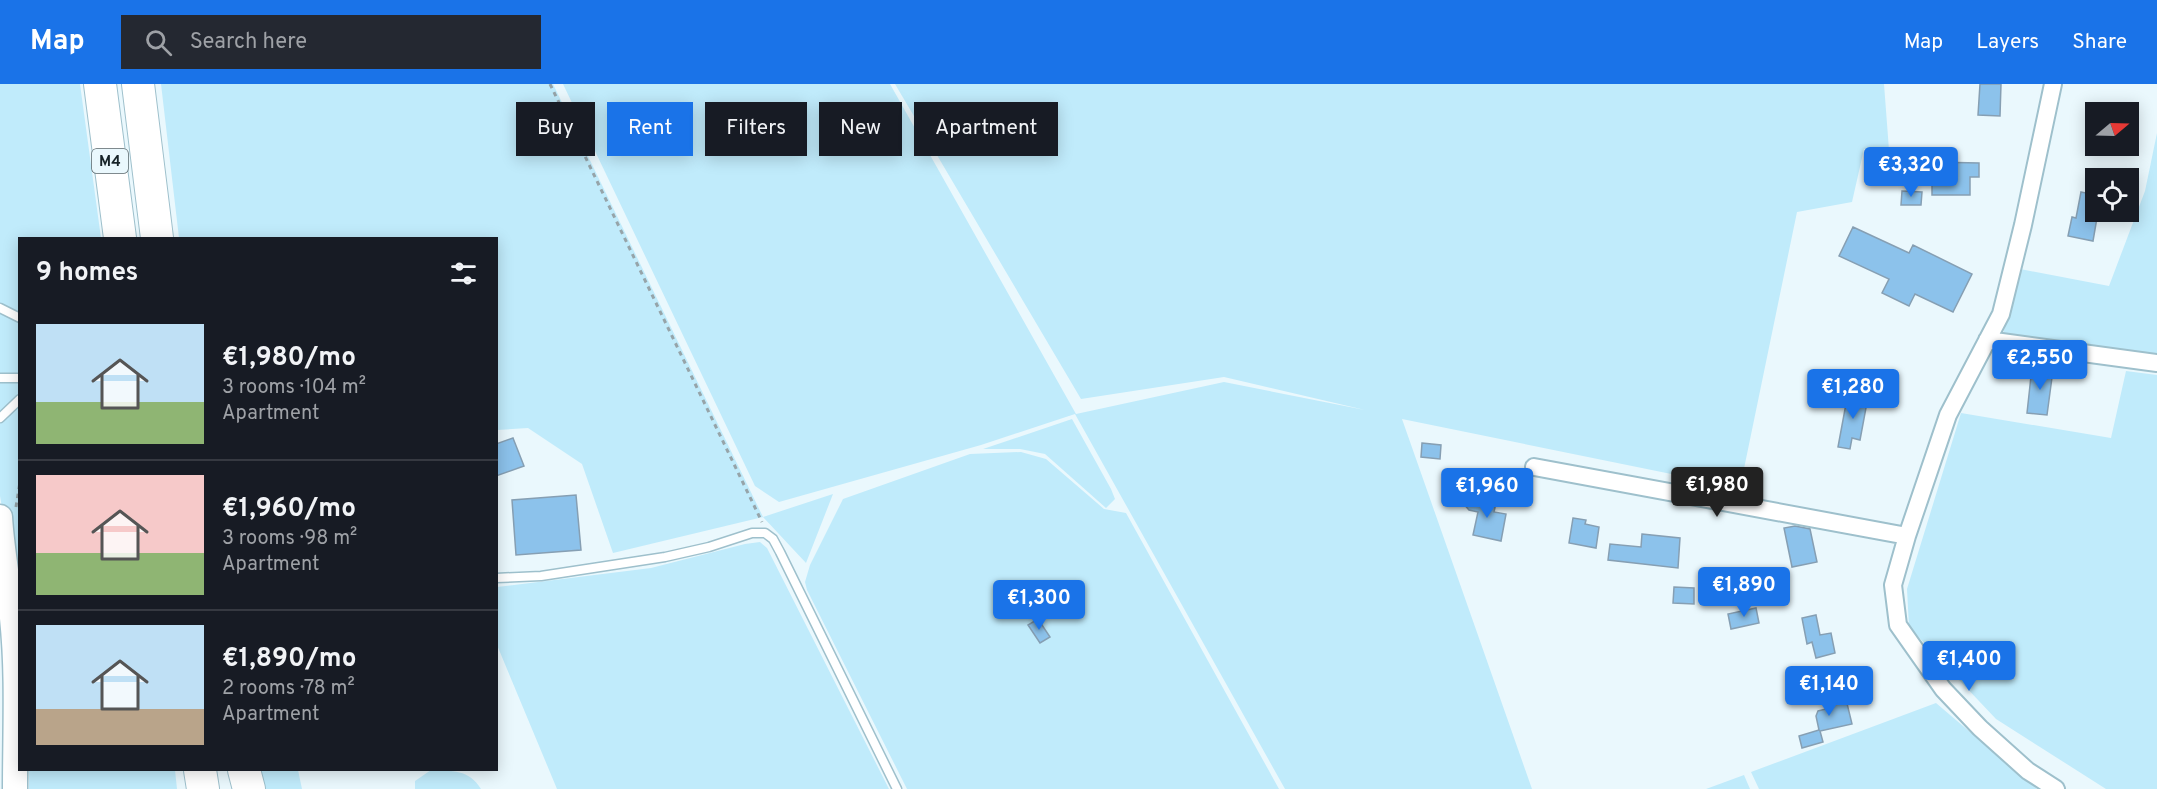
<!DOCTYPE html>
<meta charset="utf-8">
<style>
body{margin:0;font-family:Overpass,sans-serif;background:#242831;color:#f1f3f6;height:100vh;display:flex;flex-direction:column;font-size:22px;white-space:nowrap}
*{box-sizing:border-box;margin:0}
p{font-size:20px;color:#9ea1a6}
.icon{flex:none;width:33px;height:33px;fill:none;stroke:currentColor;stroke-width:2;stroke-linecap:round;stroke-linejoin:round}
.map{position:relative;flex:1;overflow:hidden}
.details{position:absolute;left:18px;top:153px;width:480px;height:534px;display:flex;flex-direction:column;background:#171b24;border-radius:0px;box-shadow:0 3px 15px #0003}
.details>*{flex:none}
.guide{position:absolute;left:516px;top:18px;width:570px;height:54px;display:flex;gap:12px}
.needle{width:39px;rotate:71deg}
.buttons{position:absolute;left:2085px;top:18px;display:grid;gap:12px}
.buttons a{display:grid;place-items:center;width:54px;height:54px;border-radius:0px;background:#171b24;box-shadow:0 3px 15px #0003;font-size:30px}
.price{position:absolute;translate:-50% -51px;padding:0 14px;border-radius:6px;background:#1a73e8;color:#fff;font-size:20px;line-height:39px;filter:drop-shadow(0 2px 3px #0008)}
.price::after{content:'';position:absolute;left:50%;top:36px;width:18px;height:14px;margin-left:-9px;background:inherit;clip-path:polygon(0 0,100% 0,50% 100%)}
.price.selected{background:#222;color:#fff}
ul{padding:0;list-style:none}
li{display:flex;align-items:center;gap:18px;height:150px;padding:0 18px}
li+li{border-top:2px solid #363941}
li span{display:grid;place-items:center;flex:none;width:168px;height:120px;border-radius:0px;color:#555}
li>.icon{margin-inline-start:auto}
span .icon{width:72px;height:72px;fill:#fffc;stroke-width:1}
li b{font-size:26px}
h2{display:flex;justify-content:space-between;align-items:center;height:72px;padding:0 18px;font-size:26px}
.pill{padding:0 21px;border-radius:0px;background:#171b24;box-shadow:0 3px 15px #0003;font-size:21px;line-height:54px}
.pill.selected{background:#1a73e8;color:#fff}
header{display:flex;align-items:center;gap:36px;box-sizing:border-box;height:84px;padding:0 30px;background:#1a73e8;color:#fff}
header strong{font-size:28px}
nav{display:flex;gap:33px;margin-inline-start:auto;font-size:21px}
.search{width:420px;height:54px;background:#242831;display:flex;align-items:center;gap:15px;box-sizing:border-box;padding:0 21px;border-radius:0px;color:#9ea1a6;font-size:22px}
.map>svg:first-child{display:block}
.green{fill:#c0ebfb}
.building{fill:#8cc2eb;stroke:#869fb3;stroke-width:1.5}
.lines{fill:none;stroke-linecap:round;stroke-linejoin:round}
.service-casing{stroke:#9ec0cc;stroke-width:11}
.minor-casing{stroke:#9ec0cc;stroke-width:20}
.secondary-casing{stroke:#9ec0cc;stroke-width:27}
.motorway-casing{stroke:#9ec0cc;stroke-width:34}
.path{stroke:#96a4a9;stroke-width:3;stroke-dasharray:4.5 4.5;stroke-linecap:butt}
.service{stroke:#fff;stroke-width:8}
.minor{stroke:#fff;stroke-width:16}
.secondary{stroke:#fff;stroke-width:24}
.motorway{stroke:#fff;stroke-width:32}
.labels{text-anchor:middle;stroke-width:4.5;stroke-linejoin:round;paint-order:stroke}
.shield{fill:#eaf8fd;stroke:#566469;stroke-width:1.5}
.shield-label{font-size:15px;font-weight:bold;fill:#172429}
</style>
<header>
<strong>Map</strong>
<div class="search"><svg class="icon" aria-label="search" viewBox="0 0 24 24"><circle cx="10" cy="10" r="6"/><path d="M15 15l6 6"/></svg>Search here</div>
<nav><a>Map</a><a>Layers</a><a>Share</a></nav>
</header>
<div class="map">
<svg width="2157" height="705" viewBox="0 0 2157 705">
<rect width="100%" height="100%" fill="#eaf8fd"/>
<path class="green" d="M0,0H80L101,154H20L19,523L0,412Z
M161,0H553L763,433L833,410L806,479L763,433L613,469L582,380L528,344L497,346L496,154H179Z
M563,0H890L1076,330L1224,298L1365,326L1224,293L1081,315L895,0H1884L1889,66L1864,65L1852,118L1797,128L1740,404L1402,335L1532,705H1285L1075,330L981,361L779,418L755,402Z
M2157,49V272L2003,250L2020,185L2109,202L2145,107Z
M2126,287L2157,291V705H2106L1996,635L1909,543L1907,505L1961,329L2111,354Z
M1072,335L1111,405L1115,415L1106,424L1045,370L1020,365H983Z
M1021,368L1046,375L1104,425L1126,429L1279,705H907L807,506L805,498L810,481L843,415L970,370Z
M760,458L767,464L889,705H557L497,561V503L651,484L745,460Z
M1936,619L2037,705H1759L1751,688Z
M29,686H175L177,705H29Z
M257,686H298L302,705H262Z
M431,686C452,687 469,685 481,705H415V697Z
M1744,691L1750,705H1706Z"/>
<path class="building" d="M1980,0H2001L2000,32L1978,31Z
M1932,78L1979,79V93H1970V111H1932Z
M1902,107L1922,108L1921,121H1901Z
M2081,108L2096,111V128H2098L2093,157L2068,152L2072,133L2076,134Z
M1853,143L1909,169L1913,161L1972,190L1953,228L1915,210L1909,222L1882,209L1889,195L1839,172Z
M2032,283L2053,286L2047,331L2027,329Z
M1848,309L1868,313L1860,356L1852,354L1850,365L1838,363Z
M513,354L524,382L496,392V360Z
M1422,359L1441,361L1440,375L1421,373Z
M576,411L581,466L516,471L512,416Z
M1471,414L1496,419L1494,428L1506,430L1501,457L1473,451L1478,428L1469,426L1462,418Z
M1573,434L1586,436L1585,440L1599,443L1596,464L1569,459Z
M1795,442L1810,445L1817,478L1792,483L1784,444Z
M1642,450L1680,454L1678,484L1608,476L1610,460L1641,463Z
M1674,503L1694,504V520L1673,519Z
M1756,524L1759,539L1731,545L1728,530Z
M1816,531L1820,551L1831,549L1835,569L1816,574L1812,558L1807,560L1802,534Z
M1038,535L1050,553L1040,559L1028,541Z
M1843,603L1852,640L1820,647L1823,658L1802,664L1799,652L1819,646L1816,632L1818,627L1826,625L1823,615L1831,613L1830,606Z"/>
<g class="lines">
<g class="service-casing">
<path id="service" d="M0,224L20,234
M0,294H20
M0,334L20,315
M496,494L541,492L665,473L709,463L752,449H765L773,455L780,468L897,705"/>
</g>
<g class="minor-casing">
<path id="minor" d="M2053,0L2023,141L2001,230L1948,331L1907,452L1893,501L1898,541L1943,605L1980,644L2028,687L2056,705
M1987,256L2157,279
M1534,383L1907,452"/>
</g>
<g class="secondary-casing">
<path id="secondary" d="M0,433C2,467 9,500 12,534C18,590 15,648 15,705"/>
</g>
<g class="motorway-casing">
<path id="motorway" d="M100,0L120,154
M138,0L157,154
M200,686L203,705
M244,686L249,705"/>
</g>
<path class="path" d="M550,0L762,438
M16,423L20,398"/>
<use href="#service" class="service"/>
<use href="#minor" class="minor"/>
<use href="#secondary" class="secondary"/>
<use href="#motorway" class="motorway"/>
</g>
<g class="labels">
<rect class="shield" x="92" y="65" width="36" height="24" rx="4.5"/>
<g class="shield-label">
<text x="110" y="82">M4</text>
</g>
</g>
</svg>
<div class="buttons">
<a><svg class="needle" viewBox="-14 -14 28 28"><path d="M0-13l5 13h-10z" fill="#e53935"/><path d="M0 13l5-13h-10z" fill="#9ea1a6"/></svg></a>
<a><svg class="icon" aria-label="locate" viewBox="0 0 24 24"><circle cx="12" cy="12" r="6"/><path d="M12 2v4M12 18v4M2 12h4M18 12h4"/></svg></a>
</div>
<b class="price" style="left:1911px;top:114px">€3,320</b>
<b class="price" style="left:2040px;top:307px">€2,550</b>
<b class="price" style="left:1853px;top:336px">€1,280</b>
<b class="price selected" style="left:1717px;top:434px">€1,980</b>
<b class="price" style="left:1487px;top:435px">€1,960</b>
<b class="price" style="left:1744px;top:534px">€1,890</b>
<b class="price" style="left:1039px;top:547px">€1,300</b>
<b class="price" style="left:1969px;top:608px">€1,400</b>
<b class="price" style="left:1829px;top:633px">€1,140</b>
<div class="guide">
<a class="pill">Buy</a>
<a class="pill selected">Rent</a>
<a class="pill">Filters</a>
<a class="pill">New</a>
<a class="pill">Apartment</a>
</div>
<section class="details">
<h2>9 homes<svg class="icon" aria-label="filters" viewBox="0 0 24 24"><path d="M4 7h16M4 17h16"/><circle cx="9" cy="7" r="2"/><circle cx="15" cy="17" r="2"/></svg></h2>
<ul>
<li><span style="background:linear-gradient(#bfe0f5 65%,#8fb573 0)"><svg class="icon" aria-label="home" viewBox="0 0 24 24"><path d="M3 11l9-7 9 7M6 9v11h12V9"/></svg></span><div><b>€1,980/mo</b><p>3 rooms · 104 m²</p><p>Apartment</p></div></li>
<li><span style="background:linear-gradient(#f6c9c9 65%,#8fb573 0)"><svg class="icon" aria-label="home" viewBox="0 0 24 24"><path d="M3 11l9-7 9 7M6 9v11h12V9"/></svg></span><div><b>€1,960/mo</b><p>3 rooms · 98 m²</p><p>Apartment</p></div></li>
<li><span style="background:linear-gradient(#bfe0f5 70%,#b9a48a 0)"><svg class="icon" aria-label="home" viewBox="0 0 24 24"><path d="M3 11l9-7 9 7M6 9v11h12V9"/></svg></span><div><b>€1,890/mo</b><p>2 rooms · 78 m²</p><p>Apartment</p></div></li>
</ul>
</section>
</div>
